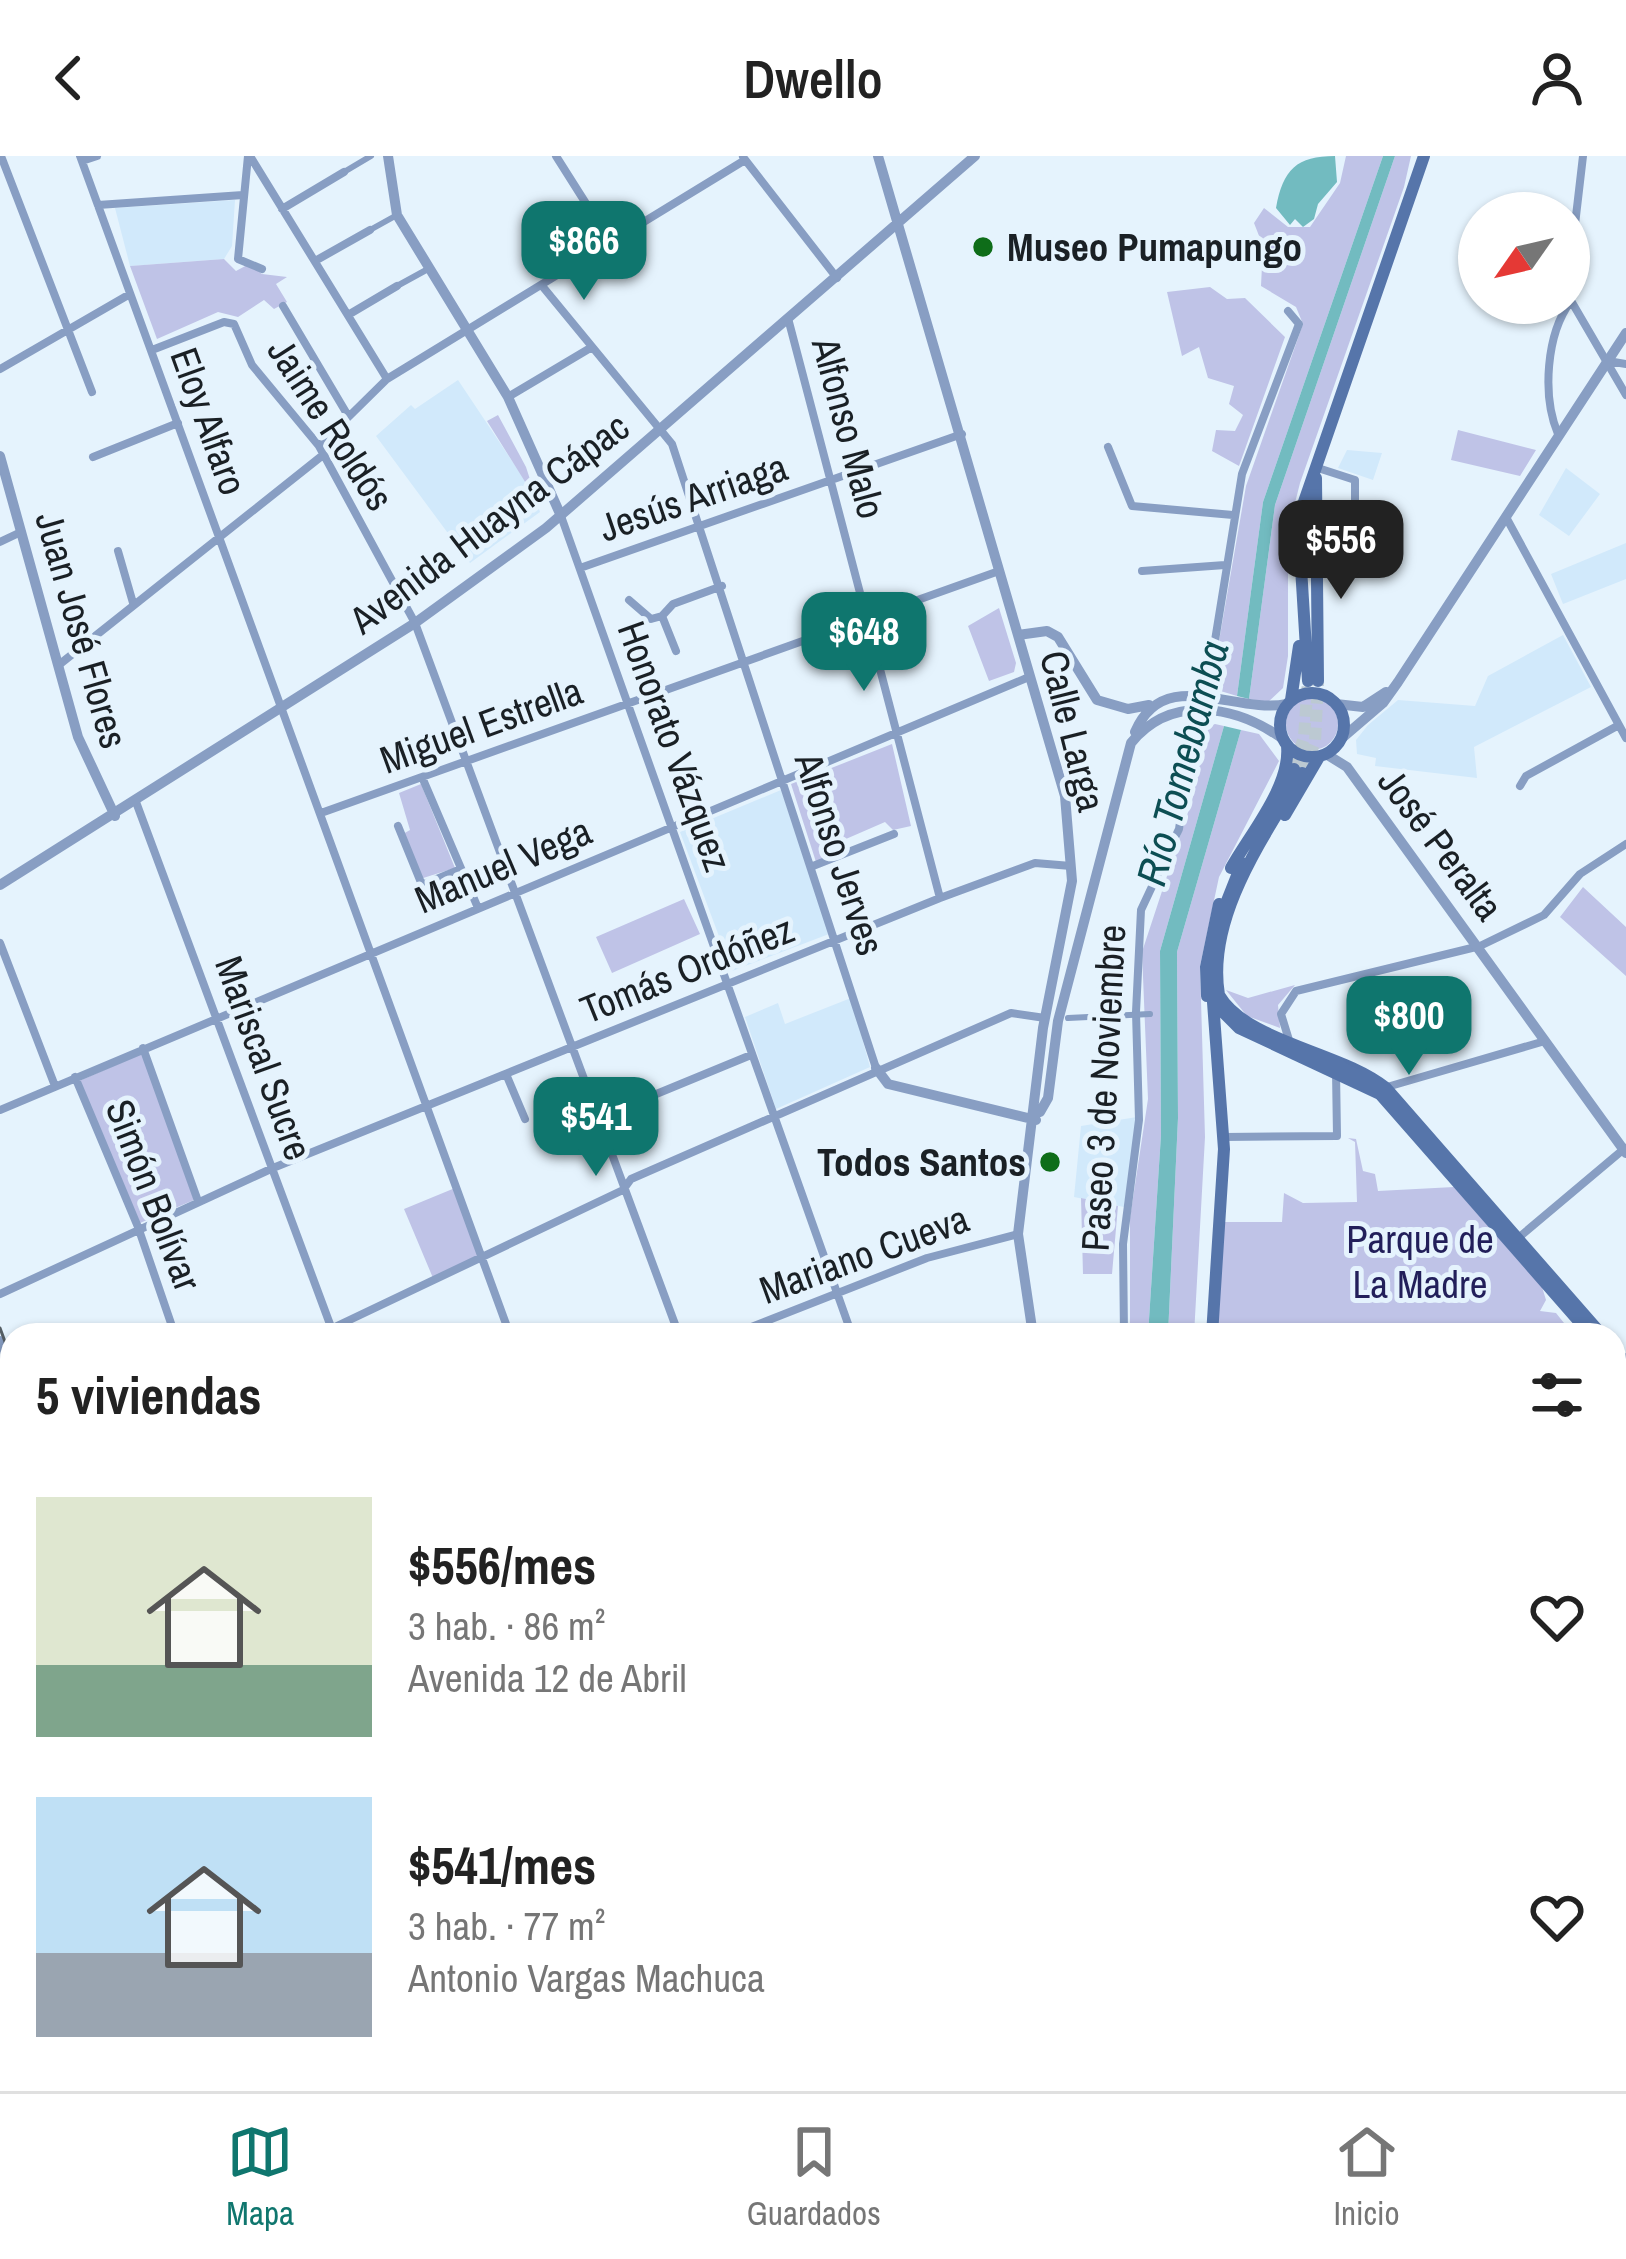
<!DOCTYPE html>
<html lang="es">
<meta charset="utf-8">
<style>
body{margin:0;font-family:"Archivo Narrow",sans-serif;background:#f2f2f2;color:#222;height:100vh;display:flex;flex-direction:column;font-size:45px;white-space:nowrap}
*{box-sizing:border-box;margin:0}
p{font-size:39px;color:#767676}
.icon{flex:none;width:66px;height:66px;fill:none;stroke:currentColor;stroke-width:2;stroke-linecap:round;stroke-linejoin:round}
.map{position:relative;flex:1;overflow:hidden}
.drawer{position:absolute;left:0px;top:1167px;width:1626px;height:768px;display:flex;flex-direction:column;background:#fff;border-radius:36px 36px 0 0;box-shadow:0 3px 9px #0004}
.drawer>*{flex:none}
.needle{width:78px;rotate:236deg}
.fabs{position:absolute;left:1458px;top:36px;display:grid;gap:24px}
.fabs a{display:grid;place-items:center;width:132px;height:132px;border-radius:50%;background:#fff;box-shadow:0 3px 9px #0004;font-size:60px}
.price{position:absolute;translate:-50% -102px;padding:0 27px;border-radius:24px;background:#0f766e;color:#fff;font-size:39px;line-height:78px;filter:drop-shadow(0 3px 6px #0008)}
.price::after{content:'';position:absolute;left:50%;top:72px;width:36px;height:27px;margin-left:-18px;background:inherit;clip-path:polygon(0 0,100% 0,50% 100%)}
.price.current{background:#222;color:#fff}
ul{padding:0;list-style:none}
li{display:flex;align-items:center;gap:36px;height:300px;padding:0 36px}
li span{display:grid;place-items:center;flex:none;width:336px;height:240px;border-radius:0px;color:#555}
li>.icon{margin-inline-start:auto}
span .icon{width:144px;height:144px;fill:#fffc;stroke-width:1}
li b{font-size:51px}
h2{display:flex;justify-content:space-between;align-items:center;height:144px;padding:0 36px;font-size:51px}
header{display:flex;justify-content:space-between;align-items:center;height:156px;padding:0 36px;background:#fff;font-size:54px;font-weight:600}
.tab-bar{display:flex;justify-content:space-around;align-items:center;height:168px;border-top:3px solid #e0e0e0;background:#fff;font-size:33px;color:#767676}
.tab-bar a{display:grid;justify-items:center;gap:6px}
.tab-bar .current{color:#0f766e}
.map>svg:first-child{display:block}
.built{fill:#d1e9fb}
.green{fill:#bfc3e7}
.water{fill:#72bbc0}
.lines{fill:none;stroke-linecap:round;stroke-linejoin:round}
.secondary-tunnel{stroke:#bcc9d2;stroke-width:12;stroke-dasharray:12 6;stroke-linecap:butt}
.pedestrian{stroke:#889ec3;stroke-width:6}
.minor{stroke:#889ec3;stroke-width:8}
.tertiary{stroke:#889ec3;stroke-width:10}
.secondary{stroke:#5675aa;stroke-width:12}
.tram{stroke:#555e64;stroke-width:3}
.pedestrian-bridge{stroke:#889ec3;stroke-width:6}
.poi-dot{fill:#0e6d19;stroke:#e5f3fd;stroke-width:4.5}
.labels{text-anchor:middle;stroke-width:10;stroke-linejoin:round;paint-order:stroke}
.poi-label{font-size:39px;font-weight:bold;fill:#1a2025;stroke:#e5f3fd;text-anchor:start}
.street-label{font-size:39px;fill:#1a2025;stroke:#e5f3fd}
.park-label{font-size:39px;fill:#221f5a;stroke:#e5f3fd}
.water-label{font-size:42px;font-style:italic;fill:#0c4e53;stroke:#e5f3fd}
</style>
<header><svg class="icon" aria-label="back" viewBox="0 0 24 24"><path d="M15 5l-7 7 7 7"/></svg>Dwello<svg class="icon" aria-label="person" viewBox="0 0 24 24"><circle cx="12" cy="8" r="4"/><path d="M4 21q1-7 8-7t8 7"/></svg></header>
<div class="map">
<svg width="1626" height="1935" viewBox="0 0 1626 1935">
<rect width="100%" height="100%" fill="#e5f3fd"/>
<path class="built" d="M235,44L232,90L224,103L130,110L115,52Z
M458,224L534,338L540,356L470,407L376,280L411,249L415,253Z
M1347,294L1382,297L1373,324L1338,312Z
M1566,312L1600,338L1569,380L1539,359Z
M1626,387V423L1563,448L1551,418Z
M1563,479L1591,531L1474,591L1477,622L1375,610L1376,602L1357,598L1356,584L1368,569L1398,544L1475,550L1488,520Z
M781,634L829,778L732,815L680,676Z
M851,842L870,911L776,953L745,861L778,847L785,868Z
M1137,961L1124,1051L1074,1041L1081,970Z
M1614,1644L1626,1679V1878L1614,1882Z"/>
<path class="green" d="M1346,0H1383L1263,346L1237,540L1214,533V514L1246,330L1303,168L1296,151L1261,130L1263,90L1254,67L1264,52L1288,71H1310L1340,27Z
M1395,0H1411L1404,31L1300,327L1288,375V500L1283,532L1267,547L1249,543L1275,349Z
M224,103L236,115L249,108L262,118L287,121L276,128L287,146L274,153L264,144L238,161L218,156L157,183L130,110Z
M1210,131L1227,143L1245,142L1285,181L1239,310L1212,295L1216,274L1235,275L1243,259L1229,248L1234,230L1208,222L1199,191L1182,200L1167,136Z
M498,259L526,311L537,345L487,265Z
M1458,274L1536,294L1520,320L1451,304Z
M999,452L1016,507L1014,516L989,525L968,470Z
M1286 568a26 26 0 1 1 52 0a26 26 0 1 1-52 0Z
M1215,568L1224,570L1160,795L1161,979L1148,1179H1130V1062L1148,943L1142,796L1193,641L1207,571Z
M1241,574L1259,578L1279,605L1219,721L1200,810L1205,981L1194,1179H1168L1178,962L1177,796Z
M892,588L911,670L893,674L885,666L839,686L831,699L816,706L791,628Z
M421,628L455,712L420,723L403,678L410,674L399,637Z
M1583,731L1626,771V820L1560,761Z
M684,743L700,778L612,817L596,781Z
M1295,829L1278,849L1280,872L1247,860L1226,834L1248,842Z
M143,897L194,1044L140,1067L79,925Z
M1348,982L1356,983L1363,1015L1375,1018L1378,1035L1454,1031L1542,1131L1546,1144L1540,1155L1556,1157L1568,1172L1556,1179H1214L1223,1066H1282L1284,1037L1303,1047L1357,1046L1355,986Z
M455,1032L480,1100L433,1122L404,1053Z
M1081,1042L1118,1050L1112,1118H1083Z
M1626,1788V1873L1614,1877V1792Z
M444,1923H591L576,1935H448Z"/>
<path class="water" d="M1335,0L1337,26L1318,48L1314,63L1303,71L1295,63L1290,69L1276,52C1283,13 1297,0 1335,0Z
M1383,0H1395L1275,349L1249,543L1237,540L1263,346Z
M1224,570L1241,574L1177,796L1178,962L1168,1179H1148L1161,979L1160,795Z"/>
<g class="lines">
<path class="secondary-tunnel" d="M1294,613L1304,581L1308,525
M1302,617L1315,586L1318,525"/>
<path class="pedestrian" d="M344,16L371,0
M370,74L397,59
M397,130L428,113
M0,1583L12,1579
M1233,1923L1236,1935"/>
<path class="minor" d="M1,0L92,236
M80,0L510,1179
M248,0L238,103L262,113
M250,0L387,223
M556,0L611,87
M743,1L837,122
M82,5L97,0
M98,49L243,39
M282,53L344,16
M315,105L370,74
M1569,120L1583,0
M543,131L672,288L876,912
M1570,143L1626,239
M283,150L347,258
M348,159L397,130
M789,166L940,742
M152,194L224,166L234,168L252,209L319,290L415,467L679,1179
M1608,205L1626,208
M0,213L130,138
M508,241L592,191
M1558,278C1542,240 1546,178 1571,145
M319,290L387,223L745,4
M1108,291L1132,350L1233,359
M93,301L178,267
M1318,312L1355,324V350
M561,360L852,1179
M1507,363L1626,582
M0,386L21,376
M118,395L133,447
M580,412L962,278
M1142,415L1225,409
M629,444L651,463L662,460
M662,460L673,448L722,430
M662,460L676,495
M60,508L323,299
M1206,540L1242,318L1299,168L1288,155
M422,621L478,752
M1520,630L1526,620L1619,569
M136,646L334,1179
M321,657L999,415
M398,670L422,729L461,713
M813,710L894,678
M0,787L55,930
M1289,884L1281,858L1296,835L1480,790L1544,759L1580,718L1626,688
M143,892L198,1045
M506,918L525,963
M75,921L138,1071L175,1179
M1387,931L1545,885
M0,954L1029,521
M598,962L751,899
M1224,981L1337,980L1336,915
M1517,1083L1625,992
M0,1138L273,1012L940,742L1035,707L1071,710
M318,1179L623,1034L631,1023L1011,857L1045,862
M731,1179L927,1102L1018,1078
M1124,1179L1123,1088L1139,964L1136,856L1141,754L1179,673L1197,555
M0,1184L12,1217
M1614,1265L1626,1266
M0,1325L12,1319
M1614,1436L1626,1470
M0,1502L12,1497
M1614,1605L1626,1639
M4,1672L12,1694
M0,1854L12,1849
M1614,1896L1626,1892
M99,1923L103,1935
M272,1923L276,1935
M440,1923L444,1935
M607,1923L610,1935
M781,1923L785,1935
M952,1923L956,1935
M1488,1923L1490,1935
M1602,1923L1604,1935
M218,1935L248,1923
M579,1935L607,1923
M994,1935L1021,1923
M1508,1935L1541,1923"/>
<path class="tertiary" d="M388,0L397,59L508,241L561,360
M878,0L1065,640L1072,725L1043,872L1018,1078L1033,1179
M0,300L78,581L115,660
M1018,479L1047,475L1058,481L1097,544L1128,553L1149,549
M1336,548L1363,551L1386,536
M1135,576C1164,508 1235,559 1287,548
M1341,583L1383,547L1398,526L1626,177
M1326,598L1347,611L1626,997
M0,729L415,467L546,372L975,0
M876,912L888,928L1036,964
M1040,956L1048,942L1058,865L1131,587C1171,538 1235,549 1283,583
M1097,1923L1098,1935"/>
<path class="secondary" d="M1316,322L1318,525
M1308,525L1298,363L1424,0
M1280 569a32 32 0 1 1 64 0a32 32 0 1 1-64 0Z
M1291,544L1299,490
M1302,617C1264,681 1206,761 1219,839C1246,886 1342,896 1386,932L1602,1179
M1275,647L1294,613
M1285,659L1319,601
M1231,712C1250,678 1291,630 1287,590
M1223,755L1242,707
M1212,833L1224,993L1212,1179
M1207,840L1206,811L1219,748
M1217,850L1239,872L1380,938L1591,1179
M1614,1193L1626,1207
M1614,1206L1626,1221
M1614,1553L1626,1549
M1614,1602L1626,1598
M1299,1935V1923
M1321,1935L1322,1923"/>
<path class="tram" d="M0,1172L12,1205
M0,1671L12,1703
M94,1923L98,1935
M267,1923L271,1935"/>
<path class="pedestrian-bridge" d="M1068,862L1150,858"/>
</g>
<g class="poi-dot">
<circle cx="983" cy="91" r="12"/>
<circle cx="1050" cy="1006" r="12"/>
</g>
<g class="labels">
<g class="poi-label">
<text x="1007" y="105">Museo Pumapungo</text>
<text x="1026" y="1020" text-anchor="end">Todos Santos</text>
</g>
<g class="street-label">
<text transform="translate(209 265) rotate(70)" y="14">Eloy Alfaro</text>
<text transform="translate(331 268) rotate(57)" y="14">Jaime Roldós</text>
<text transform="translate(849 272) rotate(75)" y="14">Alfonso Malo</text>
<text transform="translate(693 341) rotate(-19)" y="14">Jesús Arriaga</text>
<text transform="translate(489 367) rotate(-37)" y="14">Avenida Huayna Cápac</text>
<text transform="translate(82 474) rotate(74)" y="14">Juan José Flores</text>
<text transform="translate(481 569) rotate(-20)" y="14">Miguel Estrella</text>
<text transform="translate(1073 575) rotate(76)" y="14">Calle Larga</text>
<text transform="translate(675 590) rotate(70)" y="14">Honorato Vázquez</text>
<text transform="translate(1441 688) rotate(53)" y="14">José Peralta</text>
<text transform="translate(840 698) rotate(72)" y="14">Alfonso Jerves</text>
<text transform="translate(503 709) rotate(-23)" y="14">Manuel Vega</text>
<text transform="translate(687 813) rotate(-22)" y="14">Tomás Ordóñez</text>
<text transform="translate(264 902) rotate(70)" y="14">Mariscal Sucre</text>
<text transform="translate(1103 932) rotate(-87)" y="14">Paseo 3 de Noviembre</text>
<text transform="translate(154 1039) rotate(69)" y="14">Simón Bolívar</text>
<text transform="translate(864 1098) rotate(-20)" y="14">Mariano Cueva</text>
</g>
<g class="park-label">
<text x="1420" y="1097">Parque de<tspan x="1420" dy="45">La Madre</tspan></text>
</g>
<g class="water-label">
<text transform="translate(1182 607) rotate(-75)" y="15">Río Tomebamba</text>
</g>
</g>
</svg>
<div class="fabs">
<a><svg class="needle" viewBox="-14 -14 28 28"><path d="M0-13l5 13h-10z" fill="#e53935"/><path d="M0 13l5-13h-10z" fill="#767676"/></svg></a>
</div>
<b class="price" style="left:584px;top:147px">$866</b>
<b class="price current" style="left:1341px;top:446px">$556</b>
<b class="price" style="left:864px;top:538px">$648</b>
<b class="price" style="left:1409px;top:922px">$800</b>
<b class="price" style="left:596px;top:1023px">$541</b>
<section class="drawer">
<h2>5 viviendas<svg class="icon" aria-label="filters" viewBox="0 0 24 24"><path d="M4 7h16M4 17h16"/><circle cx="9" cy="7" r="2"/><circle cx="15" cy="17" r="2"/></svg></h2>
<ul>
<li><span style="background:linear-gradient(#dfe7d0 70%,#7fa58c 0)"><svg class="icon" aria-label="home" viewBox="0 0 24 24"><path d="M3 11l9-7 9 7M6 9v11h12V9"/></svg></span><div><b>$556/mes</b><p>3 hab. · 86 m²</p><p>Avenida 12 de Abril</p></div><svg class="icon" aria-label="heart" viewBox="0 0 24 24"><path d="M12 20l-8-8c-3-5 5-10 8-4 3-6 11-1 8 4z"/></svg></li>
<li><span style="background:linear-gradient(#bfe0f5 65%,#9aa5b1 0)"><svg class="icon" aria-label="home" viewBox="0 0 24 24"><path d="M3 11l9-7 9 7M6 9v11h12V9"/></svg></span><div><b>$541/mes</b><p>3 hab. · 77 m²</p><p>Antonio Vargas Machuca</p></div><svg class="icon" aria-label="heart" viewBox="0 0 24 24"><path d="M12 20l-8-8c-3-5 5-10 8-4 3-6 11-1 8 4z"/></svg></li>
</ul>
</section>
</div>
<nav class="tab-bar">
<a class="current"><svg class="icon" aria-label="map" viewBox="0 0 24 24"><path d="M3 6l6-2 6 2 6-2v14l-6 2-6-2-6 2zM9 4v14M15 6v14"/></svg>Mapa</a>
<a><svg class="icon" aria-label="saved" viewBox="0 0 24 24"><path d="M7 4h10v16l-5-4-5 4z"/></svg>Guardados</a>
<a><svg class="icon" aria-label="home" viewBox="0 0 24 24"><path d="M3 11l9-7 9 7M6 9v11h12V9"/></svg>Inicio</a>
</nav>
